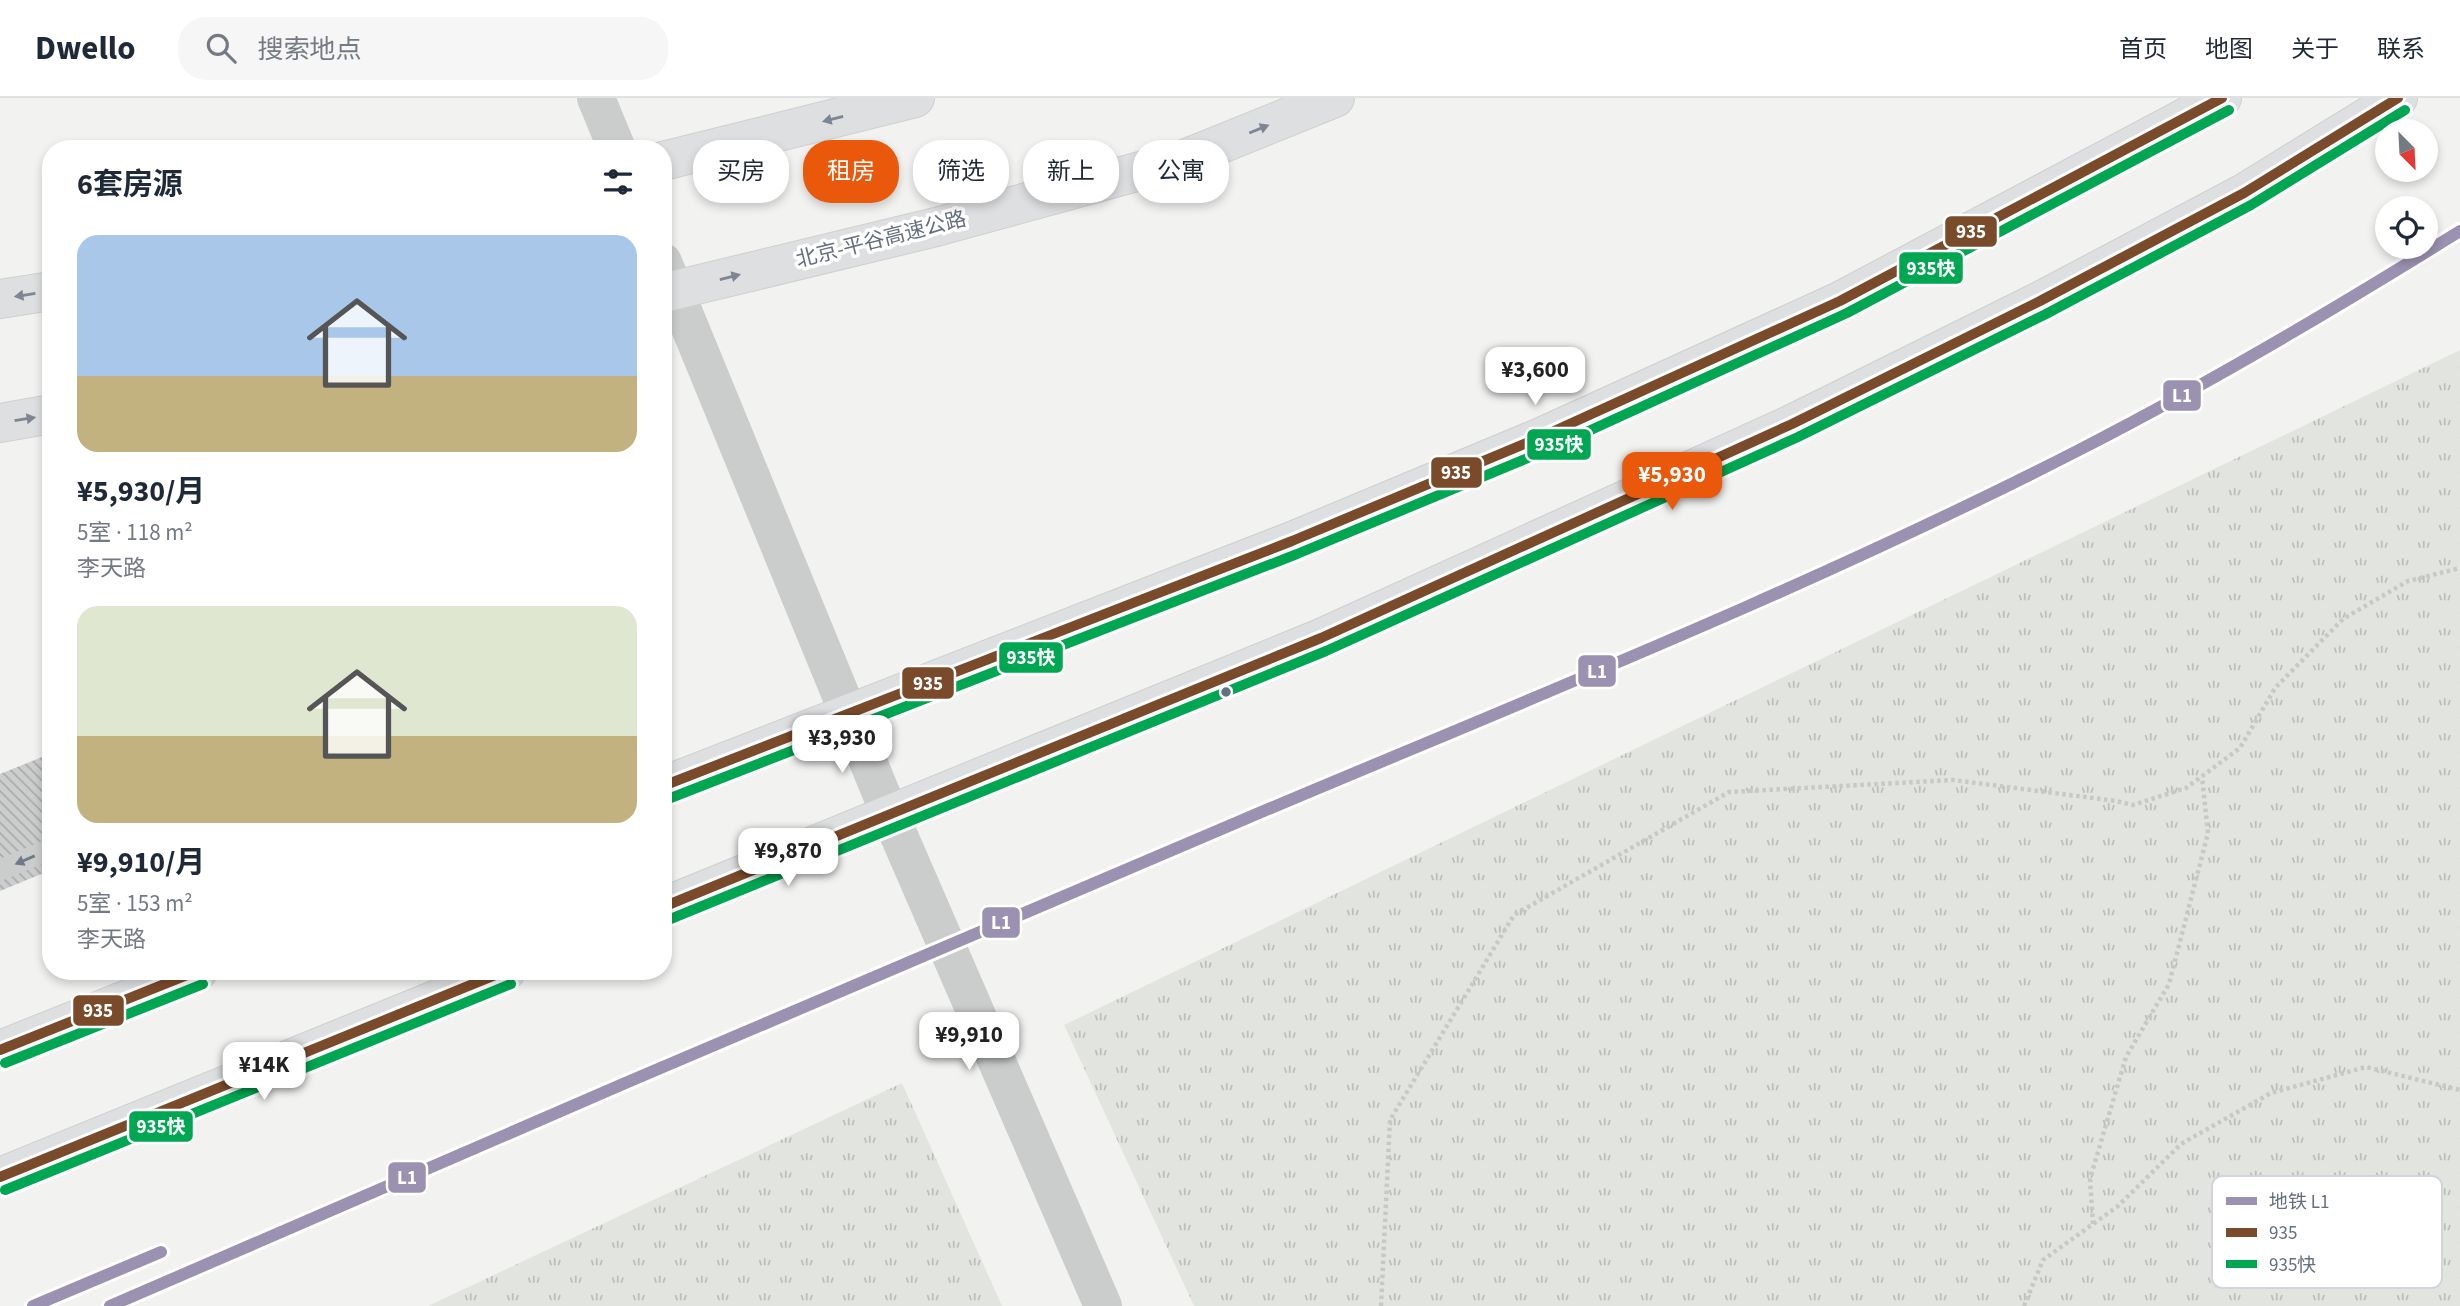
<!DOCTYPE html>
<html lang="zh">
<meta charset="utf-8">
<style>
body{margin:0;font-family:"Source Sans 3","Noto Sans SC",sans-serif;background:#f6f6f7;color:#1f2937;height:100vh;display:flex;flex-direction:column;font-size:26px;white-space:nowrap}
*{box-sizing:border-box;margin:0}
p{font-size:23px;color:#747a83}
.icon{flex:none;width:38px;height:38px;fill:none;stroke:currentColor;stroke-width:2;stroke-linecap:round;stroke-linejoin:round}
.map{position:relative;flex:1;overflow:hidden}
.panel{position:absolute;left:42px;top:42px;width:630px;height:840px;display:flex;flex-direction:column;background:#fff;border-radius:28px;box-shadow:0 4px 10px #0003}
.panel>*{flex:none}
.guide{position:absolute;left:693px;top:42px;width:665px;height:63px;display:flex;gap:14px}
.needle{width:46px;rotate:156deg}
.controls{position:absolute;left:2375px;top:21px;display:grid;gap:14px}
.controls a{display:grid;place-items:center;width:63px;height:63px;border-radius:50%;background:#fff;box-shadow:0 4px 10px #0003;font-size:35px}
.price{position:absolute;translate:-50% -60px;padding:0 16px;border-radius:14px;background:#fff;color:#222;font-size:23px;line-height:46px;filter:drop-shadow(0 2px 4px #0008)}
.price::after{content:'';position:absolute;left:50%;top:42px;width:21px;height:16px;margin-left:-10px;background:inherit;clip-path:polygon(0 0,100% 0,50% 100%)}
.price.active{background:#ea580c;color:#fff}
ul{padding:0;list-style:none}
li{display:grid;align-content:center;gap:14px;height:371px;padding:0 35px}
li span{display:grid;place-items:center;height:217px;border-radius:21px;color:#555}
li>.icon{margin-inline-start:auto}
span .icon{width:126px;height:126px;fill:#fffc;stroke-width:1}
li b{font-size:30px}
h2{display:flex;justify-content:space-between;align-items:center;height:84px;padding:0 35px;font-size:30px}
.pill{padding:0 24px;border-radius:28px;background:#fff;box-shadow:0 4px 10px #0003;font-size:24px;line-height:63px}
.pill.active{background:#ea580c;color:#fff}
header{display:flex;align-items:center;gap:42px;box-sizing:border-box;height:98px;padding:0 35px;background:#fff;border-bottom:2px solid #e0e1e3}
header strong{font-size:33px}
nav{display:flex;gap:38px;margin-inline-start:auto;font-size:24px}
.search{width:490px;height:63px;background:#f6f6f7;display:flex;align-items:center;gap:18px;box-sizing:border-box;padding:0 24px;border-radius:28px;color:#747a83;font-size:26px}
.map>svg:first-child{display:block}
.park{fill:url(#park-tufts)}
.building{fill:url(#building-back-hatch)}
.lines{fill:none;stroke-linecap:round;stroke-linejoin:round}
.secondary-casing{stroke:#cecfcf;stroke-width:40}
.motorway-casing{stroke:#cfcfcf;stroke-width:40}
.path{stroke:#c8c8c9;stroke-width:4.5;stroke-dasharray:3.5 3.5;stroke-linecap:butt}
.service{stroke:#cbcccc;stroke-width:21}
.minor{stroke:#cbcccc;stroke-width:38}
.secondary{stroke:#dedfe0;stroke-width:38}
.motorway{stroke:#dedfe0;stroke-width:38}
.motorway-bridge-casing{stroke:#cfcfcf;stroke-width:40;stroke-linecap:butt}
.motorway-bridge{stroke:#dedfe0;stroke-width:38}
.bus-1-casing{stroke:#fff;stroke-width:16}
.bus-2-casing{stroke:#fff;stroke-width:16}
.bus-1{stroke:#7a4b2a;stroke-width:10}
.bus-2{stroke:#00a651;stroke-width:10}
.metro-1-casing{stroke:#fff;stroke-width:18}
.metro-1{stroke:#9b91b1;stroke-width:12}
.oneway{fill:#7d8692}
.oneway2{fill:#6f7987}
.bus-dot{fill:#65707f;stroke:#fff;stroke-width:2.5}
.labels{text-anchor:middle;stroke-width:7;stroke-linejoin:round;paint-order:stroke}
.street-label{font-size:21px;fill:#65707f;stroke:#fff}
.key{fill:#fff;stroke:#d1d4d9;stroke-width:2}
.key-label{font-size:19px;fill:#65707f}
.line-badge{stroke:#fff;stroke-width:2.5}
.badge-label{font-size:19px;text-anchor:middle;font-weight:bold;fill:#fff}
</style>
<header>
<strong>Dwello</strong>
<div class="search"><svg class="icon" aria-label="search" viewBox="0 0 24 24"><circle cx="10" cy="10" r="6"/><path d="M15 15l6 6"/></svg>搜索地点</div>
<nav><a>首页</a><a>地图</a><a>关于</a><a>联系</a></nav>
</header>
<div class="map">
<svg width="2460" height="1208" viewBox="0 0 2460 1208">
<defs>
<pattern id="park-tufts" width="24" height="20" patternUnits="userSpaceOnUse" patternTransform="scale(1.75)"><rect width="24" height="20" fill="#e2e5df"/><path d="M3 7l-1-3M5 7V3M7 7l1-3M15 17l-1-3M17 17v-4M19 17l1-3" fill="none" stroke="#bbbeba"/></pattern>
<pattern id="building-back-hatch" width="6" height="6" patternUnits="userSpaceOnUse" patternTransform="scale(1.75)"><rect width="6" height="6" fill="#cccdcd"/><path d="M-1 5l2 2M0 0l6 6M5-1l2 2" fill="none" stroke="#a9abac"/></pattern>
</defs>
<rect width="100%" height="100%" fill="#f2f3f1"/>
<path class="park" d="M2460,252V1208H1194L1064,927Z
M902,985L1002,1208H428Z"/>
<path class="building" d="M42,659L51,679V772L0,793V676Z"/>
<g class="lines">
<g class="secondary-casing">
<path id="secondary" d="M663,688L1292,443L1541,339L1840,203L2222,0
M663,809L1321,540L1792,326L2040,203L2244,95L2398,0
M0,952L198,873
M0,1079L506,873"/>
</g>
<g class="motorway-casing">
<path id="motorway" d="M663,63L915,0
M936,129L1184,61L1335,0
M0,201L51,193
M0,325L51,316"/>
</g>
<path class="path" d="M2093,1126L2090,1081L2126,959L2169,886L2208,735L2202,679
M1381,1208L1390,1022L1514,817L1729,694L1953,682L2116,703L2133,707L2186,690L2240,650L2275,590L2343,521L2408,483L2460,470
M2024,1208L2043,1162L2118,1108L2181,1046L2271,995L2366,969L2460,992"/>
<path class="service" d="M0,772L51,751"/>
<path class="minor" d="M596,0L617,51
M663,164L890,717L1103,1208"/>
<use href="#secondary" class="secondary"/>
<use href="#motorway" class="motorway"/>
<g class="motorway-bridge-casing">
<path id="motorway-bridge" d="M663,195L936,129"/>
</g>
<use href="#motorway-bridge" class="motorway-bridge"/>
<g class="bus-1-casing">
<path id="bus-1" d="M663,688L1292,443L1541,339L1840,203L2222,0
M663,809L1321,540L1792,326L2040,203L2244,95L2398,0
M0,952L197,873
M0,1079L505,873"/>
</g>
<g class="bus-2-casing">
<path id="bus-2" d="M668,701L1297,456L1547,352L1847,215L2229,12
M668,822L1326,553L1798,339L2046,216L2251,107L2405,12
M5,965L203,886
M5,1092L511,886"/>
</g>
<use href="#bus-1" class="bus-1"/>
<use href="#bus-2" class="bus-2"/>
<g class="metro-1-casing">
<path id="metro-1" d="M33,1208L161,1154
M110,1208C488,1044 865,881 1245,721C1524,603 1807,491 2077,353C2208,286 2335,211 2460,133"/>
</g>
<use href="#metro-1" class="metro-1"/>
</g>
<defs><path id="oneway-solid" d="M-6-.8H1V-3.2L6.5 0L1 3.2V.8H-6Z" transform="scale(1.75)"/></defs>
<g class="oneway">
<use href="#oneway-solid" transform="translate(833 21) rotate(166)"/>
<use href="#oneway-solid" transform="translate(1259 31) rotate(-22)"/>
<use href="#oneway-solid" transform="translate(730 179) rotate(-14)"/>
<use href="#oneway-solid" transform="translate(25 197) rotate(171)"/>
<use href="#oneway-solid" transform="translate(25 321) rotate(-9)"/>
</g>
<use class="oneway2" href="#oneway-solid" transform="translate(25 762) rotate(157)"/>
<circle class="bus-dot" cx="1226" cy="594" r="6"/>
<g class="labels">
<g class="street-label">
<text transform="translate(881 141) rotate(-14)" y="7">北京-平谷高速公路</text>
</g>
</g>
<rect x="2212" y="1078" width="230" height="112" rx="10" class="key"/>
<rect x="2226" y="1099" width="31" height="8" fill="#9b91b1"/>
<rect x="2226" y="1130" width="31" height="9" fill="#7a4b2a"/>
<rect x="2226" y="1162" width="31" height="8" fill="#00a651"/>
<g class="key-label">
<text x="2269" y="1110">地铁 L1</text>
<text x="2269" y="1141">935</text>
<text x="2269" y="1173">935快</text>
</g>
<g class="line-badge">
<rect x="1944" y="117" width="54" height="33" rx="7" fill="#7a4b2a"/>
<rect x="1898" y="153" width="66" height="34" rx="7" fill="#00a651"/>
<rect x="2162" y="281" width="40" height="33" rx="7" fill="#9b91b1"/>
<rect x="1526" y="330" width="66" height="33" rx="7" fill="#00a651"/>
<rect x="1430" y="358" width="53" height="33" rx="7" fill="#7a4b2a"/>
<rect x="998" y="543" width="66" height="33" rx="7" fill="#00a651"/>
<rect x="1577" y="556" width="40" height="34" rx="7" fill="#9b91b1"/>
<rect x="901" y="568" width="54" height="34" rx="7" fill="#7a4b2a"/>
<rect x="981" y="808" width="40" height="33" rx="7" fill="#9b91b1"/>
<rect x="72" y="896" width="53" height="33" rx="7" fill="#7a4b2a"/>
<rect x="128" y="1012" width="66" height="33" rx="7" fill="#00a651"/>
<rect x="387" y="1063" width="40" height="33" rx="7" fill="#9b91b1"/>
</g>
<g class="badge-label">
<text x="1971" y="140">935</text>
<text x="1931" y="177">935快</text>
<text x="2182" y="304">L1</text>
<text x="1559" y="353">935快</text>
<text x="1456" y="381">935</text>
<text x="1031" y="566">935快</text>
<text x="1597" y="580">L1</text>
<text x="928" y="592">935</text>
<text x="1001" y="831">L1</text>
<text x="98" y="919">935</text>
<text x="161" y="1035">935快</text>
<text x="407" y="1086">L1</text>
</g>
</svg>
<div class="controls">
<a><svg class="needle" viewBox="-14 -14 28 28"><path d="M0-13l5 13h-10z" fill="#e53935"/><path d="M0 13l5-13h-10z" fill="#747a83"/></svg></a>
<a><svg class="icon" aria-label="locate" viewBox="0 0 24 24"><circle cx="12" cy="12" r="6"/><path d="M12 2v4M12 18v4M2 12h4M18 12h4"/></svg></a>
</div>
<b class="price" style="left:1535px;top:309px">¥3,600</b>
<b class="price active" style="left:1672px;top:414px">¥5,930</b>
<b class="price" style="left:842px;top:677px">¥3,930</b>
<b class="price" style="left:788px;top:790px">¥9,870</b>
<b class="price" style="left:969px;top:974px">¥9,910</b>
<b class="price" style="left:264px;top:1004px">¥14K</b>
<div class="guide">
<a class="pill">买房</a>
<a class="pill active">租房</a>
<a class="pill">筛选</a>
<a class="pill">新上</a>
<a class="pill">公寓</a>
</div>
<section class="panel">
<h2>6套房源<svg class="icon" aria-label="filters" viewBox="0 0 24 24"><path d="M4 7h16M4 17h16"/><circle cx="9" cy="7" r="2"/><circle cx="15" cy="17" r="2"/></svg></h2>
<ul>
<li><span style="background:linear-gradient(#a9c7e8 65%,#c2b280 0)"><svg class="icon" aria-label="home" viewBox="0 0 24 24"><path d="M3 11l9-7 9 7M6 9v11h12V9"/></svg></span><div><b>¥5,930/月</b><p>5室 · 118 m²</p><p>李天路</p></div></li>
<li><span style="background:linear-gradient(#dfe7d0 60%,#c2b280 0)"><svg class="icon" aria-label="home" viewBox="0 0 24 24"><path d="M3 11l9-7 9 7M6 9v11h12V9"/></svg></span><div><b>¥9,910/月</b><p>5室 · 153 m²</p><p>李天路</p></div></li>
</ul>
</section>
</div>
